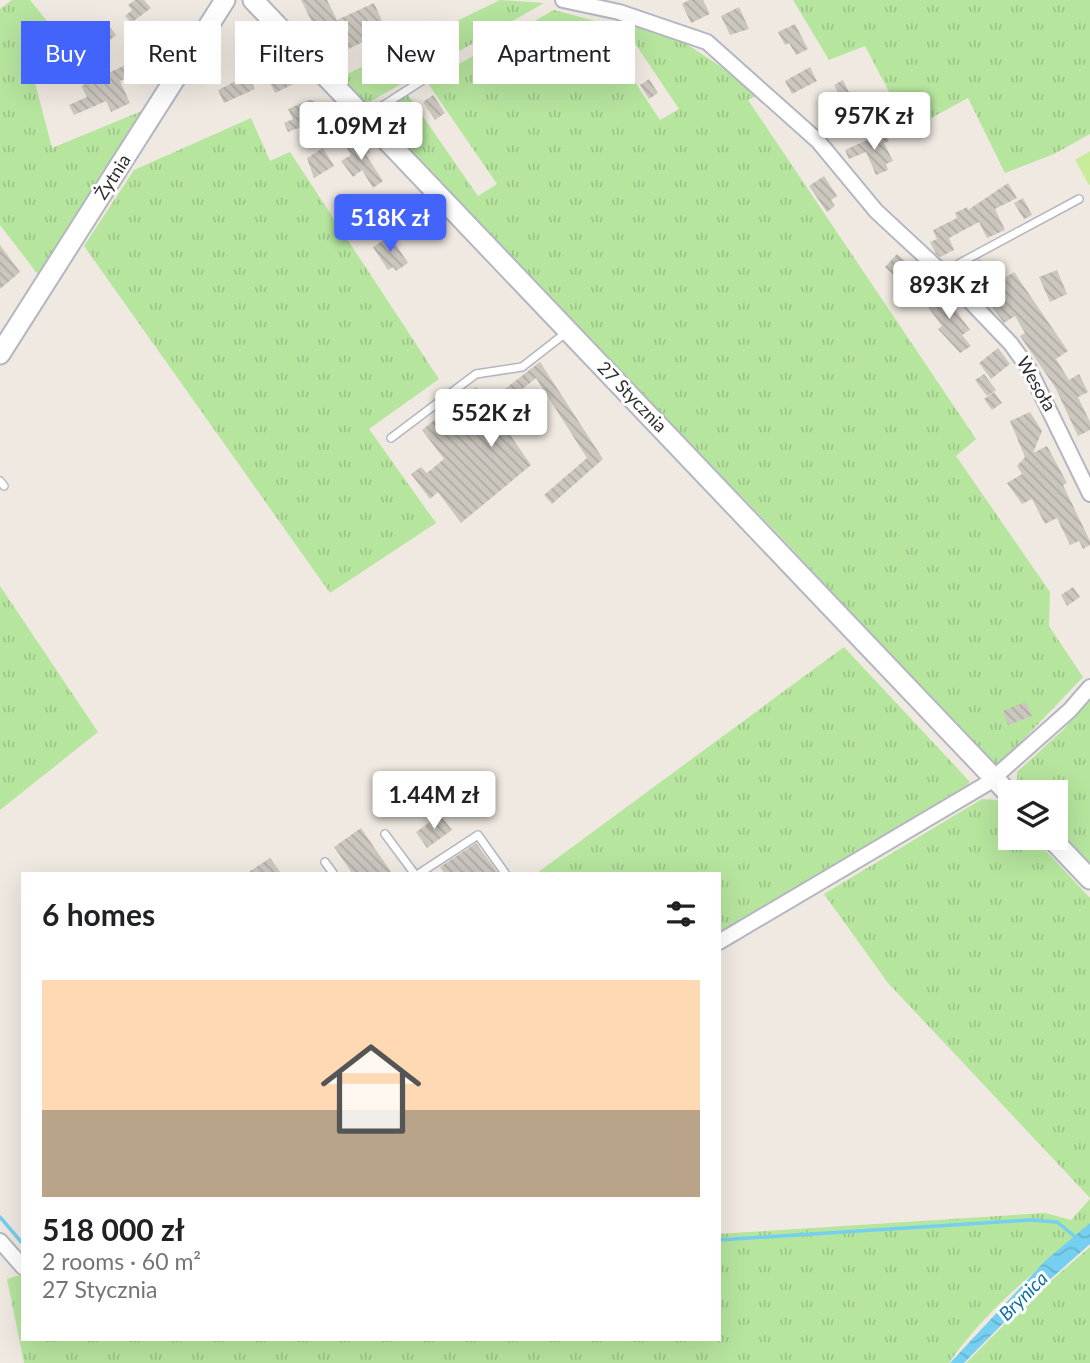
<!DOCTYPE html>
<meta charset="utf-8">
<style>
body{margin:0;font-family:Lato,sans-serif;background:#f6f6f6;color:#202124;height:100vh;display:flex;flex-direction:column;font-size:26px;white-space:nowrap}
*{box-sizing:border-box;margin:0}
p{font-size:23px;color:#757577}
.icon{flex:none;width:38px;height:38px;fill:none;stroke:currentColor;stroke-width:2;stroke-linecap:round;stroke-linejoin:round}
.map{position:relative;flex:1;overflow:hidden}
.details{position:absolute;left:21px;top:872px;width:700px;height:469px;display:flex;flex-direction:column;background:#fff;border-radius:0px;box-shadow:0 7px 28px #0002}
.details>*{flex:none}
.hud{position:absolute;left:21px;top:21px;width:700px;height:63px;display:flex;gap:14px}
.fabs{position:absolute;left:998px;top:780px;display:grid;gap:14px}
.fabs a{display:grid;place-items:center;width:70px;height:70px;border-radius:0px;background:#fff;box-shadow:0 7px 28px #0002;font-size:35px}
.price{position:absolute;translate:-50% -60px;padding:0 16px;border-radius:7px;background:#fff;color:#222;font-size:23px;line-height:46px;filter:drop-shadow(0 2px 4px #0008)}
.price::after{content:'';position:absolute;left:50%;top:42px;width:21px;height:16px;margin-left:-10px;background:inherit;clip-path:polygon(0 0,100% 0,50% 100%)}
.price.on{background:#4264fb;color:#fff}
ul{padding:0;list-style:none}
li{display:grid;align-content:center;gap:14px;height:371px;padding:0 21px}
li span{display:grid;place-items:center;height:217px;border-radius:0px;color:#555}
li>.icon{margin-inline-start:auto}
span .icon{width:126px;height:126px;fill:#fffc;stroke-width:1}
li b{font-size:30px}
h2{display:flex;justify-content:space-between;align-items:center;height:84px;padding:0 21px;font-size:30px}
.chip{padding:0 24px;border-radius:0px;background:#fff;box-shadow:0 7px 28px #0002;font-size:24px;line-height:63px}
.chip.on{background:#4264fb;color:#fff}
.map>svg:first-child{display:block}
.grass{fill:url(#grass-tufts)}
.pitch{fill:#c9ec9a}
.water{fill:url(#water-waves)}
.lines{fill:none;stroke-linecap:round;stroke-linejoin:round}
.stream{stroke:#75cff0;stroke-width:3.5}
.building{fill:url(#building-back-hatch)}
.lane-casing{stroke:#b4b7c1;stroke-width:10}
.street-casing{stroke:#b4b7c1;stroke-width:18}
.secondary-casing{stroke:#b4b7c1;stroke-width:23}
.lane{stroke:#fff;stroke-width:7}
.street{stroke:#fff;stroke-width:14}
.secondary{stroke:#fff;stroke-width:19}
.labels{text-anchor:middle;stroke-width:6;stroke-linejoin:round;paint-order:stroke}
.street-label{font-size:18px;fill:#2e2e2e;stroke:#fff}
.water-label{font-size:19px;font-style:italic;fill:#0d6fa3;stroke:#fff}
</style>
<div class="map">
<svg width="1090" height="1363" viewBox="0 0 1090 1363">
<defs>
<pattern id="grass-tufts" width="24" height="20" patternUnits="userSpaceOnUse" patternTransform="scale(1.75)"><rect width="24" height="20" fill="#b6e59e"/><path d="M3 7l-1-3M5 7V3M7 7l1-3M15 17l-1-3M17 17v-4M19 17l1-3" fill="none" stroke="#9dc588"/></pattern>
<pattern id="water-waves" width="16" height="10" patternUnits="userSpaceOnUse" patternTransform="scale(1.75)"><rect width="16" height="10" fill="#75cff0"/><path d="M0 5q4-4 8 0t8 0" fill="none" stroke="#66b2ce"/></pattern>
<pattern id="building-back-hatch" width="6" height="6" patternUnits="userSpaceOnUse" patternTransform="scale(1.75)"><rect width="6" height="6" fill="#cbc7bf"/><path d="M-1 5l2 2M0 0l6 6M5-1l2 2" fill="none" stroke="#afaba4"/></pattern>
</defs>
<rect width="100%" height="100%" fill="#efe9e1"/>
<path class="grass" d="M12,0H30L72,52L33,75L52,148L149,108L40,277L0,225V9Z
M500,0L544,3L366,104L341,77Z
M793,0H1090V134L1054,154L1005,173L968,98L909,130L865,46L829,60Z
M554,10L595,21L660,120L679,109L620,21L685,43L732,74L756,96L748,100L976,439L956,456L1050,592L1049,626L1083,677L999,765H995L968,738L780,536L528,276L377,112L408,95L478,196L497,184L427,82Z
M251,118L270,161L290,152L439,379L369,429L436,523L330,593L84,246L134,170Z
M0,586L98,732L0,810Z
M844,647L970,782L967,785L719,934V873H537Z
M1090,698V864L1055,828V793H1022L1017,786V772L1064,729Z
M982,799L997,800L1010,813V838H1034L1090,898V1198L888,983L824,894Z
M1090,1199V1224C1041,1267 986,1309 949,1363H24L7,1279L23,1274V1339H719V1234L1045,1213L1071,1220Z
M1090,1247V1363H966L1030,1299Z"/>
<path class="pitch" d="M1090,151V185H1089L1075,160Z"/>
<path class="water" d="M1090,1223V1244L1020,1306L964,1363H950L1045,1261Z"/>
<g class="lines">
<path class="stream" d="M0,1217L23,1244
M719,1240L1030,1220L1057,1222L1078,1239"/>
</g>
<path class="building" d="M135,0H144L151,8L131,23L125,16L132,10L128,5Z
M301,0H327L337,20L374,3L388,34L375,40L373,37L338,54L325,28L320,30L317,24L314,26Z
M689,0H703L710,14L691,23L682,4Z
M739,7L749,29L730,35L721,16Z
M795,24L808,49L796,55L789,43L785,45L778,32Z
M110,27L116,35L105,44L98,36Z
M573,38L576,43L584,39L597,60L578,72L568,56L563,59L556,48Z
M623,38L633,54L623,60L613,45Z
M151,48L158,64L120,81L130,103L111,112L106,101L74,115L69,105L87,97L81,86L134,61L132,56Z
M288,66L296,83L275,93L269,81L275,79L272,73Z
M810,67L817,81L792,94L785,81Z
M248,75L255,89L224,103L218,90Z
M649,79L658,93L649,99L640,85Z
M843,80L849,92L840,96L834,85Z
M433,95L445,113L435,120L423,102Z
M309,100L314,101L322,119L288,132L284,123L293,119L288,109Z
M849,104L858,121L832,133L824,117Z
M885,132L889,141L884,143L893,161L886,164L888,170L876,175L866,152L849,159L845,150Z
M359,136L370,152L366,155L383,181L373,188L362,170L353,177L341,161L351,155L345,146Z
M323,148L334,166L314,178L307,158Z
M824,176L837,196L831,200L835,206L827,212L809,186Z
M1008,183L1017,198L995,209L1005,230L987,238L979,222L949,238L954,250L940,257L936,254L930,242L937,239L933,230L957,218L955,213L967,207L968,210Z
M1023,198L1032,215L1024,219L1014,203Z
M390,236L408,263L396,271L393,267L388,270L373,247Z
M0,245L20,272L0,289Z
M897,254L909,265L897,278L885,267Z
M980,259L992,282L976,290L964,268Z
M1057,270L1067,294L1050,302L1039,277Z
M1014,272L1068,351L1056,359L1069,380L1079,374L1088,392L1078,397L1090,422V430L1078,436L1055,387L1020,336L1025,333L1015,316L1004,323L992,307L996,305L987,289Z
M942,291L970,330L962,335L971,346L960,353L938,329L942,326L925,303Z
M998,348L1010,364L991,379L979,363Z
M540,362L603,459L552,504L544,495L587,458L536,378L494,412L531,465L461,523L438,492L430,499L411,474L421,467L427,473L444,459L422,430L476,387L488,402Z
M984,374L996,390L987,396L975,380Z
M994,392L1002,403L992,410L984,399Z
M1030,412L1042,431L1033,453L1047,446L1059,468L1067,483L1063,485L1090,541V545L1083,549L1079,541L1070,545L1057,518L1045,524L1032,499L1022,504L1007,483L1022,474L1017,466L1025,457L1010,421Z
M1073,587L1080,597L1067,606L1061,595Z
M1026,702L1032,716L1008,725L1003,711Z
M440,815L452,830L427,848L416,832Z
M361,828L380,856L392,873H352L334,847Z
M476,843L498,873H444L440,867Z
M270,858L281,873H247Z"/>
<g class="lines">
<g class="lane-casing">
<path id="lane" d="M367,116L426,78
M946,276L960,263L1079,199
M391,438L476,374L522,367L567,332
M0,481L4,486
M385,834L414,873
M325,862L333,873
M420,873L478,835L505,873"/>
</g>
<g class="street-casing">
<path id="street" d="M563,0L619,12L707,42L818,141L876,211L946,276L1011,344L1029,369L1090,494
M719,942L988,783L1070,710L1090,687
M0,1241L23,1267"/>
</g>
<g class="secondary-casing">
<path id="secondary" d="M253,0L1010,795
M0,354L225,0
M1051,838L1090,879"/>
</g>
<use href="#lane" class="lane"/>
<use href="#street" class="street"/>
<use href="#secondary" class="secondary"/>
</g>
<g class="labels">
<g class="street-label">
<text transform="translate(113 177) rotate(-57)" y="6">Żytnia</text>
<text transform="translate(1036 384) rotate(60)" y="6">Wesoła</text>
<text transform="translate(632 397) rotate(46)" y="6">27 Stycznia</text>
</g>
<g class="water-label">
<text transform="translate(1023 1296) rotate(-45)" y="7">Brynica</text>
</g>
</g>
</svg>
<div class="fabs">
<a><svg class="icon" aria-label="layers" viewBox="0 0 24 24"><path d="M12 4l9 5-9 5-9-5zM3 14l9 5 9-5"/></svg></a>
</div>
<b class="price" style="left:874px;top:152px">957K zł</b>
<b class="price" style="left:361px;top:162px">1.09M zł</b>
<b class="price on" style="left:390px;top:254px">518K zł</b>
<b class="price" style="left:949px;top:321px">893K zł</b>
<b class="price" style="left:491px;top:449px">552K zł</b>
<b class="price" style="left:434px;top:831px">1.44M zł</b>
<div class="hud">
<a class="chip on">Buy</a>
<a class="chip">Rent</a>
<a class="chip">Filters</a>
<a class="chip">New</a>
<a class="chip">Apartment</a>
</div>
<section class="details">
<h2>6 homes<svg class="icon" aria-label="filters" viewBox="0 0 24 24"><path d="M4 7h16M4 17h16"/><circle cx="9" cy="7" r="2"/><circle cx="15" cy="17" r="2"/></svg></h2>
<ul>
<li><span style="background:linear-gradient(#ffd9b3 60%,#b9a48a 0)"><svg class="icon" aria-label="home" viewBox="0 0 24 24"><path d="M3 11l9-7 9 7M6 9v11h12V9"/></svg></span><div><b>518 000 zł</b><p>2 rooms · 60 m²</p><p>27 Stycznia</p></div></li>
</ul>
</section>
</div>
